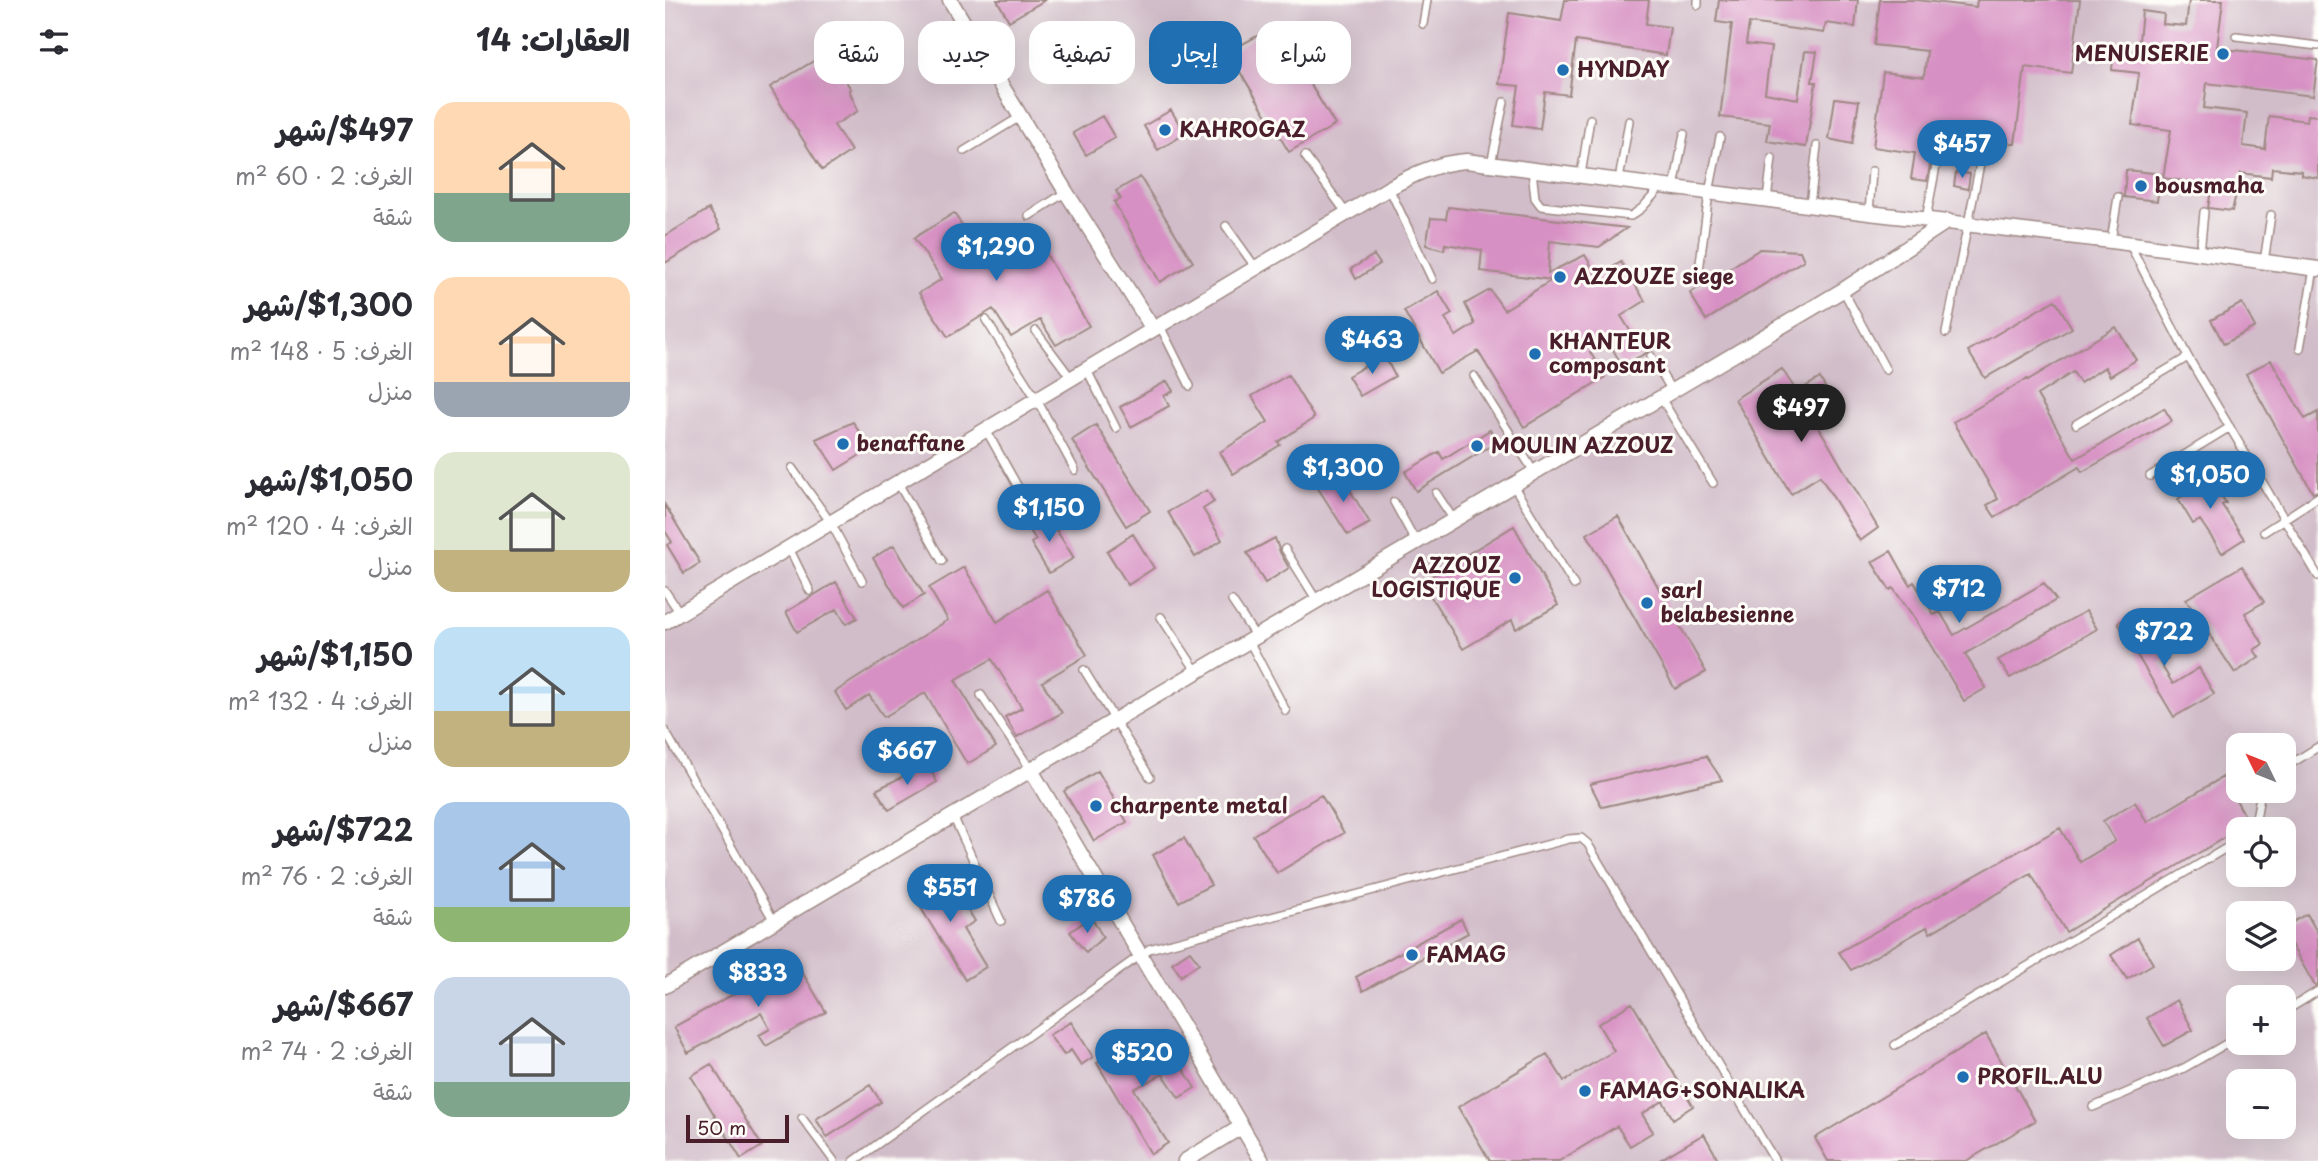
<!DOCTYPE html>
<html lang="ar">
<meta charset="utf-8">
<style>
body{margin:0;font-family:"Playpen Sans","Playpen Sans Arabic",sans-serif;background:#f7f7f7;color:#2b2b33;direction:rtl;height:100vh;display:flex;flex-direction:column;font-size:26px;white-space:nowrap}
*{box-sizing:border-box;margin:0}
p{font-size:23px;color:#7c7c81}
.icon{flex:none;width:38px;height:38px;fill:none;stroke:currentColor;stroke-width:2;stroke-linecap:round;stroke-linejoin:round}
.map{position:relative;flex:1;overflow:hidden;direction:ltr}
.sheet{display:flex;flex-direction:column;background:#fff;width:665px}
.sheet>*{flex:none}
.top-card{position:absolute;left:21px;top:21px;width:665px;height:63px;direction:rtl;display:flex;gap:14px}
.needle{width:46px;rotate:313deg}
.controls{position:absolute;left:1561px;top:733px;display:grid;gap:14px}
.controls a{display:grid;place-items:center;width:70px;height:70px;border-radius:14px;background:#fff;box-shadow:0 7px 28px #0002;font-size:35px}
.scale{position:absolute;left:21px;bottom:18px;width:103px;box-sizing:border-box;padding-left:7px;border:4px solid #4a1f2b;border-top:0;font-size:19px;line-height:24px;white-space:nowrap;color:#4a1f2b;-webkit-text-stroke:5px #fdfcf7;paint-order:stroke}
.price{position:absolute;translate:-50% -60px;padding:0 16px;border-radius:24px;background:#1f6fb2;color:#fff;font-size:23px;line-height:46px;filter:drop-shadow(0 2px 4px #0008)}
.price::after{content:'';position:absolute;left:50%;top:42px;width:21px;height:16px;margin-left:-10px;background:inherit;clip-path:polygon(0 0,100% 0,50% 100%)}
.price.active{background:#222;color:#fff}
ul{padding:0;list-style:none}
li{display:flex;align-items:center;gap:21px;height:175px;padding:0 35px}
li span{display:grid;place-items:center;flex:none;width:196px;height:140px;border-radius:21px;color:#555}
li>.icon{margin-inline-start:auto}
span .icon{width:84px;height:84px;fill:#fffc;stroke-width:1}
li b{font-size:30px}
h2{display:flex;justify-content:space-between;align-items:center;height:84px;padding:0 35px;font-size:30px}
.tag{padding:0 24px;border-radius:21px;background:#fff;box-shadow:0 7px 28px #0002;font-size:24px;line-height:63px}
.tag.active{background:#1f6fb2;color:#fff}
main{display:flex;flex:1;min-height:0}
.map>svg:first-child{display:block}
.industrial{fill:#d1bdc9;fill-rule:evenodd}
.building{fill:#d790c3}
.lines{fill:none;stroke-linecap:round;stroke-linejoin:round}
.lane-casing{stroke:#9e8884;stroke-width:10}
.street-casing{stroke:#9e8884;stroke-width:17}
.lane{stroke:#fff;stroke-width:7}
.street{stroke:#fff;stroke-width:14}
.poi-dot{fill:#1f6fb2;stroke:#fdfcf7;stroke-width:2.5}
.labels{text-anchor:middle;stroke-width:6;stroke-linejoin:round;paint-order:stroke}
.poi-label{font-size:21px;font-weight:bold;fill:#4a1f2b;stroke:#fdfcf7;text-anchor:start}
</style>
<main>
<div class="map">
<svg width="1653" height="1161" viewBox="0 0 1653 1161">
<rect width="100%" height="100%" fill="#fdfcf7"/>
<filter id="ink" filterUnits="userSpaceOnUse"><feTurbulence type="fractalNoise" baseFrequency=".0143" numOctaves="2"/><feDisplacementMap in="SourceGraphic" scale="14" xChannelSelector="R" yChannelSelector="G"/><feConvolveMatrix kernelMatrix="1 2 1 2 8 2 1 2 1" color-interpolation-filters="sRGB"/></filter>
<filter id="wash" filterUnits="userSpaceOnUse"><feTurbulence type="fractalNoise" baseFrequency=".00686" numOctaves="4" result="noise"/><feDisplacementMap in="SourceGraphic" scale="28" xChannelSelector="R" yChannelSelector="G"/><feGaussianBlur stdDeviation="1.57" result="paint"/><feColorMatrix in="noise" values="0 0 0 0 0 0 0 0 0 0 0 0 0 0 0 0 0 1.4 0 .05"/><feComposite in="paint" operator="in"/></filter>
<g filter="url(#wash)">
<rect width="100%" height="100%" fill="#f3f0dd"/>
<path class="industrial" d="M0,0H1653V1161H0ZM1573,746H1619V791H1573ZM1573,830H1619V875H1573ZM1573,914H1619V959H1573ZM1573,998H1619V1043H1573ZM1573,1082H1619V1127H1573Z"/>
<g id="blocks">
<path class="building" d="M332,0H380L344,21Z
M900,0H984L981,24L1005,27L1001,55L911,41L904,95L880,92L875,129L848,125L854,86L834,84L844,13L896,21Z
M1054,0H1193L1190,27L1161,23L1159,33L1084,23L1081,44L1106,47L1100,93L1133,99L1140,51L1152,52L1147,82H1151L1141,147L1102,141L1105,123L1055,117L1067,24L1051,22Z
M1215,0H1252L1311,7L1312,0H1415L1406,73L1360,67L1350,144L1326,141L1324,158L1300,155L1302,142L1270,139L1262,181L1246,179L1250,153L1208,147L1218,72L1259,77L1262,51L1209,45Z
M1524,0H1558L1552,48L1653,60L1648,96L1542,83L1539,108L1582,113L1578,146L1600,149L1604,116L1642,121L1643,115L1653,116V178L1636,175V171L1607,168L1606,177L1576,173L1567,211L1543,208L1547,185L1498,178L1506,130L1467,125L1474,73L1447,70L1449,48L1473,51L1477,11L1499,14L1498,24L1521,26Z
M610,26L670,125L624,152L563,52Z
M162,53L186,89L184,90L193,111L169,125L186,151L157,170L105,87Z
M1170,98L1194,101L1187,144L1164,139Z
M506,110L520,134L493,150L479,126Z
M437,116L450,138L421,155L408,133Z
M1461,170L1496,174L1492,201L1459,197Z
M1291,172L1305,174L1303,189L1289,186Z
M475,177L528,262L495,282L449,202L456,199L451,191Z
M783,207L962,228L934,247L885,241L883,273L920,255L933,277L956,262L980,301L956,316L974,345L984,339L989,349L957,366L944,342L925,352L940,377L859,427L813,351L774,373L739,311L773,291L787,314L780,318L791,336L810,324L800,304L825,290L839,310L887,280L815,271L817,250L780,244L779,250L761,245L766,218L781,219Z
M44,209L56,229L0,263V236Z
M289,213L315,254L365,227L424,326L391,345L375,320L346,337L328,309L283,337L254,293L277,279L249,238Z
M1095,249L1135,251L1139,260L1041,320L1025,293Z
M709,255L715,264L691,279L686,269Z
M1390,300L1407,328L1320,378L1303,351Z
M1577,303L1590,327L1559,344L1546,320Z
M1451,327L1471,360L1445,376L1440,367L1415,383L1408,372L1372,395L1410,459L1499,408L1507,421L1417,472L1414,467L1330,517L1322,505L1333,499L1288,422L1362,379L1363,380Z
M719,355L730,376L695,396L683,376Z
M1606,360L1640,419L1653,412V491L1648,493L1581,374Z
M1117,369L1132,392L1155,378L1162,391L1140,404L1213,528L1195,541L1155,476L1126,494L1070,399Z
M623,375L649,418L613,442L615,445L568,474L555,452L603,422L587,396Z
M502,381L508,391L499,396L504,406L466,427L455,407Z
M188,422L205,449L171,470L151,439Z
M431,425L485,511L461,526L407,440Z
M825,430L832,442L751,491L740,472L774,452L778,459Z
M1535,462L1561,503L1557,505L1579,539L1557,553L1535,520L1528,524L1513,499L1535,485L1524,469Z
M674,472L705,523L683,535L651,485Z
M542,490L549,502L538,509L557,540L530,557L503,512Z
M0,505L35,563L19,573L2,545L7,542L0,531Z
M381,514L409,558L384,573L366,543L371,540L362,526Z
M953,516L1041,672L1010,689L922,534Z
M849,526L893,605L851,629L847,620L798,649L757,582Z
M468,534L489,568L463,585L442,551Z
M610,538L615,552L624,568L600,583L582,553Z
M229,545L259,595L238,608L208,558Z
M1226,551L1245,585L1249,582L1269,615L1275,612L1289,635L1379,583L1391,600L1300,654L1321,688L1299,701L1250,619L1228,588L1225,590L1207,562Z
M1577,566L1599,602L1580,613L1598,644L1589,650L1594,657L1570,673L1521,599Z
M299,567L332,622L382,590L422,655L377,682L397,713L352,737L340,717L357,708L327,659L290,680L331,747L302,764L260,693L219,717L204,695L181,710L170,692L283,620L264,588Z
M171,582L192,618L181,624L172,609L132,632L121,612Z
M1473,610L1503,658L1495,663L1508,684L1534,668L1549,694L1509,717L1453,623Z
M1421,611L1432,629L1345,678L1333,660Z
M1041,756L1057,780L937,807L925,784Z
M262,764L272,782L224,810L211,790Z
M433,771L462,822L429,841L399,791Z
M1558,777L1584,823L1401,932L1366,874L1265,933L1262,927L1186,970L1174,952L1395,828L1415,862L1450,841L1438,821L1470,802L1482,822Z
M656,795L679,833L612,873L588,835Z
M519,838L546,885L514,902L488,855Z
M266,878L274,890L286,884L310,921L298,929L321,967L300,980L245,890Z
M1642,914L1653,934V985L1650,986L1626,944L1619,948V927Z
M426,917L438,937L421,953L405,932Z
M796,919L803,933L698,991L691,977Z
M1473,938L1488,964L1462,979L1446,955Z
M525,951L534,963L516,976L507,963Z
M130,960L161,1012L101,1046L94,1035L105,1029L96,1013L23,1053L9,1027Z
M1512,1000L1528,1030L1499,1046L1482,1018Z
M967,1003L1028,1106L1008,1119L998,1101L977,1114L988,1132L965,1146L952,1126L894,1161H825L793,1107L882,1054L899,1081L949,1051L933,1024Z
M406,1022L428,1057L416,1065L406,1050L399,1055L384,1035Z
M1321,1034L1370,1121L1301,1161H1163L1150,1138Z
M465,1043L482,1069L510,1055L530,1088L514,1098L498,1074L469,1089L503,1143L486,1154L432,1063Z
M46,1064L97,1146L76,1159L26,1076Z
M205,1085L216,1102L162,1137L151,1119Z
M1039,1134L1054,1161H993Z"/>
</g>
</g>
<g filter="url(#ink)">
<use href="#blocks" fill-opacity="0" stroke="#9e8884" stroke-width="2"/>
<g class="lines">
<g class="lane-casing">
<path id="lane" d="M1033,5V0
M758,24L762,0
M1571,36L1653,46
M299,151L355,117
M640,156L682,214
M826,164L839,102
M867,170L870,198L876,206L966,216L977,208L996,187
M916,175L925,119
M954,180L964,121
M724,188L767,279
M1009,188L1019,134
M1102,200L1107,158
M1145,205L1152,146
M1204,213L1207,171
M364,216L401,192
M1261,219L1274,150
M561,226L591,268
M1446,241L1453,197
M1465,245L1523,357L1653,576
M1535,253L1539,212
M1599,262L1606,215
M1034,271L1044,193L1055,137
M1178,290L1221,370
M321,320L372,400L410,470
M495,326L525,386
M371,331L406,378
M1281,333L1315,164
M1635,348L1649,269
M986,356L1007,391
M422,370L451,428
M809,376L869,472
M996,398L1048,483
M1411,424L1523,357
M321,430L367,512
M127,468L166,523L197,581
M1485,476L1565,427
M233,483L277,561
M848,485L909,585
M771,493L789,520
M729,502L751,542
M1599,532L1653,497
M124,548L145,591
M620,549L652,601
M0,591L15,613
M567,601L591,637
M496,617L532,672
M584,641L621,711
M419,670L485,777
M316,695L366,770
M0,731L109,921
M1619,768L1653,747
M288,816L336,921
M1587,830L1590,824L1596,791
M1619,1012L1653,991
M1230,1045L1573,841
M1428,1107L1519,1068L1573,1037
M137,1118L169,1161
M189,1161L484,949L904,839L916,838L923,844L1110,1161"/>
</g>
<g class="street-casing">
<path id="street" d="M285,0L401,192L488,329
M0,622L724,188C749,174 772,163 801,161L1204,213L1446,241L1653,269
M366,770L597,1161
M0,986L1178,290L1283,221
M520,1161L576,1127"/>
</g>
<use href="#lane" class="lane"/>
<use href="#street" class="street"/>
</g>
</g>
<g class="poi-dot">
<circle cx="1558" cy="54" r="7"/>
<circle cx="898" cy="70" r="7"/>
<circle cx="500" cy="130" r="7"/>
<circle cx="1476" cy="186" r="7"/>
<circle cx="895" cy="277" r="7"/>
<circle cx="870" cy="354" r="7"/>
<circle cx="178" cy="444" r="7"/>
<circle cx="812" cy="446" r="7"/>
<circle cx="850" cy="578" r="7"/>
<circle cx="982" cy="603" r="7"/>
<circle cx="431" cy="806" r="7"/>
<circle cx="747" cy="955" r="7"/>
<circle cx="1298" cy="1077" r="7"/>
<circle cx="920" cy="1091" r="7"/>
</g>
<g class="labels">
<g class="poi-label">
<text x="1544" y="61" text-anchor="end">MENUISERIE</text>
<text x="912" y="77">HYNDAY</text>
<text x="514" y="137">KAHROGAZ</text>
<text x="1490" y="193">bousmaha</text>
<text x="909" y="284">AZZOUZE siege</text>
<text x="884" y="349">KHANTEUR<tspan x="884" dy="24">composant</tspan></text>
<text x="192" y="451">benaffane</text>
<text x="826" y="453">MOULIN AZZOUZ</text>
<text x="836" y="573" text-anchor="end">AZZOUZ<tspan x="836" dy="24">LOGISTIQUE</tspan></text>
<text x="996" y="598">sarl<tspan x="996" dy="24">belabesienne</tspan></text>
<text x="445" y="813">charpente metal</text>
<text x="761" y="962">FAMAG</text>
<text x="1312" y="1084">PROFIL.ALU</text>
<text x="934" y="1098">FAMAG+SONALIKA</text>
</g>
</g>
</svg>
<div class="controls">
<a><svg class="needle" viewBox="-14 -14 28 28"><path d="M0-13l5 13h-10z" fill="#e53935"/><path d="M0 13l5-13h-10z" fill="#7c7c81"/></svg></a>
<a><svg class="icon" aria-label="locate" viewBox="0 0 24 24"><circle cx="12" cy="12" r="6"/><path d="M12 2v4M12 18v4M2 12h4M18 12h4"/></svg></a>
<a><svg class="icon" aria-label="layers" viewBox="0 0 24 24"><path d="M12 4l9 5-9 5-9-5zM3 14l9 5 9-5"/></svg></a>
<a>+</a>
<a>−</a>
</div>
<div class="scale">50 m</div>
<b class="price" style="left:1297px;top:180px">$457</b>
<b class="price" style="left:331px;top:283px">$1,290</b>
<b class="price" style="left:707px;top:376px">$463</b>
<b class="price active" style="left:1136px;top:444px">$497</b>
<b class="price" style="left:678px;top:504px">$1,300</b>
<b class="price" style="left:1545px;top:511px">$1,050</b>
<b class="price" style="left:384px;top:544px">$1,150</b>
<b class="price" style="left:1294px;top:625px">$712</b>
<b class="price" style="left:1499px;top:668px">$722</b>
<b class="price" style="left:242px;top:787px">$667</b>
<b class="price" style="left:285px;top:924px">$551</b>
<b class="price" style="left:422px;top:935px">$786</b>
<b class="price" style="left:93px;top:1009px">$833</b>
<b class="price" style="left:477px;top:1089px">$520</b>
<div class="top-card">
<a class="tag">شراء</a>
<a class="tag active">إيجار</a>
<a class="tag">تصفية</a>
<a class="tag">جديد</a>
<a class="tag">شقة</a>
</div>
</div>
<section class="sheet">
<h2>العقارات: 14<svg class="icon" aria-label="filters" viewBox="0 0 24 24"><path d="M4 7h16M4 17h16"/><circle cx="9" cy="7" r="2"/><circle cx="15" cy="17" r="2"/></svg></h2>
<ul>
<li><span style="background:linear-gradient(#ffd9b3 65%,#7fa58c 0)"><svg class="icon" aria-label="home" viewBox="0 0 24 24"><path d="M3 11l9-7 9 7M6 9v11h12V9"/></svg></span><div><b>$497/شهر</b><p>الغرف: 2 · 60 m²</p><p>شقة</p></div></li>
<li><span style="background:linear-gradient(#ffd9b3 75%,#9aa5b1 0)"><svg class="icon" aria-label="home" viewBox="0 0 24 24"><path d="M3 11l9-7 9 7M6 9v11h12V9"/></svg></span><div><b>$1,300/شهر</b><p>الغرف: 5 · 148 m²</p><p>منزل</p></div></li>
<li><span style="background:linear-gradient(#dfe7d0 70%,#c2b280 0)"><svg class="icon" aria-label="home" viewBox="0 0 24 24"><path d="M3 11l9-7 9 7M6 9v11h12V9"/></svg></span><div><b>$1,050/شهر</b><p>الغرف: 4 · 120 m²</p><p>منزل</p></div></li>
<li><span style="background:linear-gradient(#bfe0f5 60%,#c2b280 0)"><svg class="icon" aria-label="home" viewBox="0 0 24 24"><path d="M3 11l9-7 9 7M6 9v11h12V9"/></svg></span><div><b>$1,150/شهر</b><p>الغرف: 4 · 132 m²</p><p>منزل</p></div></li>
<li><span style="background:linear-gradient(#a9c7e8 75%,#8fb573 0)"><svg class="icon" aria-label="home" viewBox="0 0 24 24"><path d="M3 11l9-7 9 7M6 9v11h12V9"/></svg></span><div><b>$722/شهر</b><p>الغرف: 2 · 76 m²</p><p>شقة</p></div></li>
<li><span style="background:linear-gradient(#c9d6e8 75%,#7fa58c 0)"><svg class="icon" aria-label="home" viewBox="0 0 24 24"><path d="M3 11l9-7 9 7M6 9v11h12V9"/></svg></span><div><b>$667/شهر</b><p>الغرف: 2 · 74 m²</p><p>شقة</p></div></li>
</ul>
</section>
</main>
